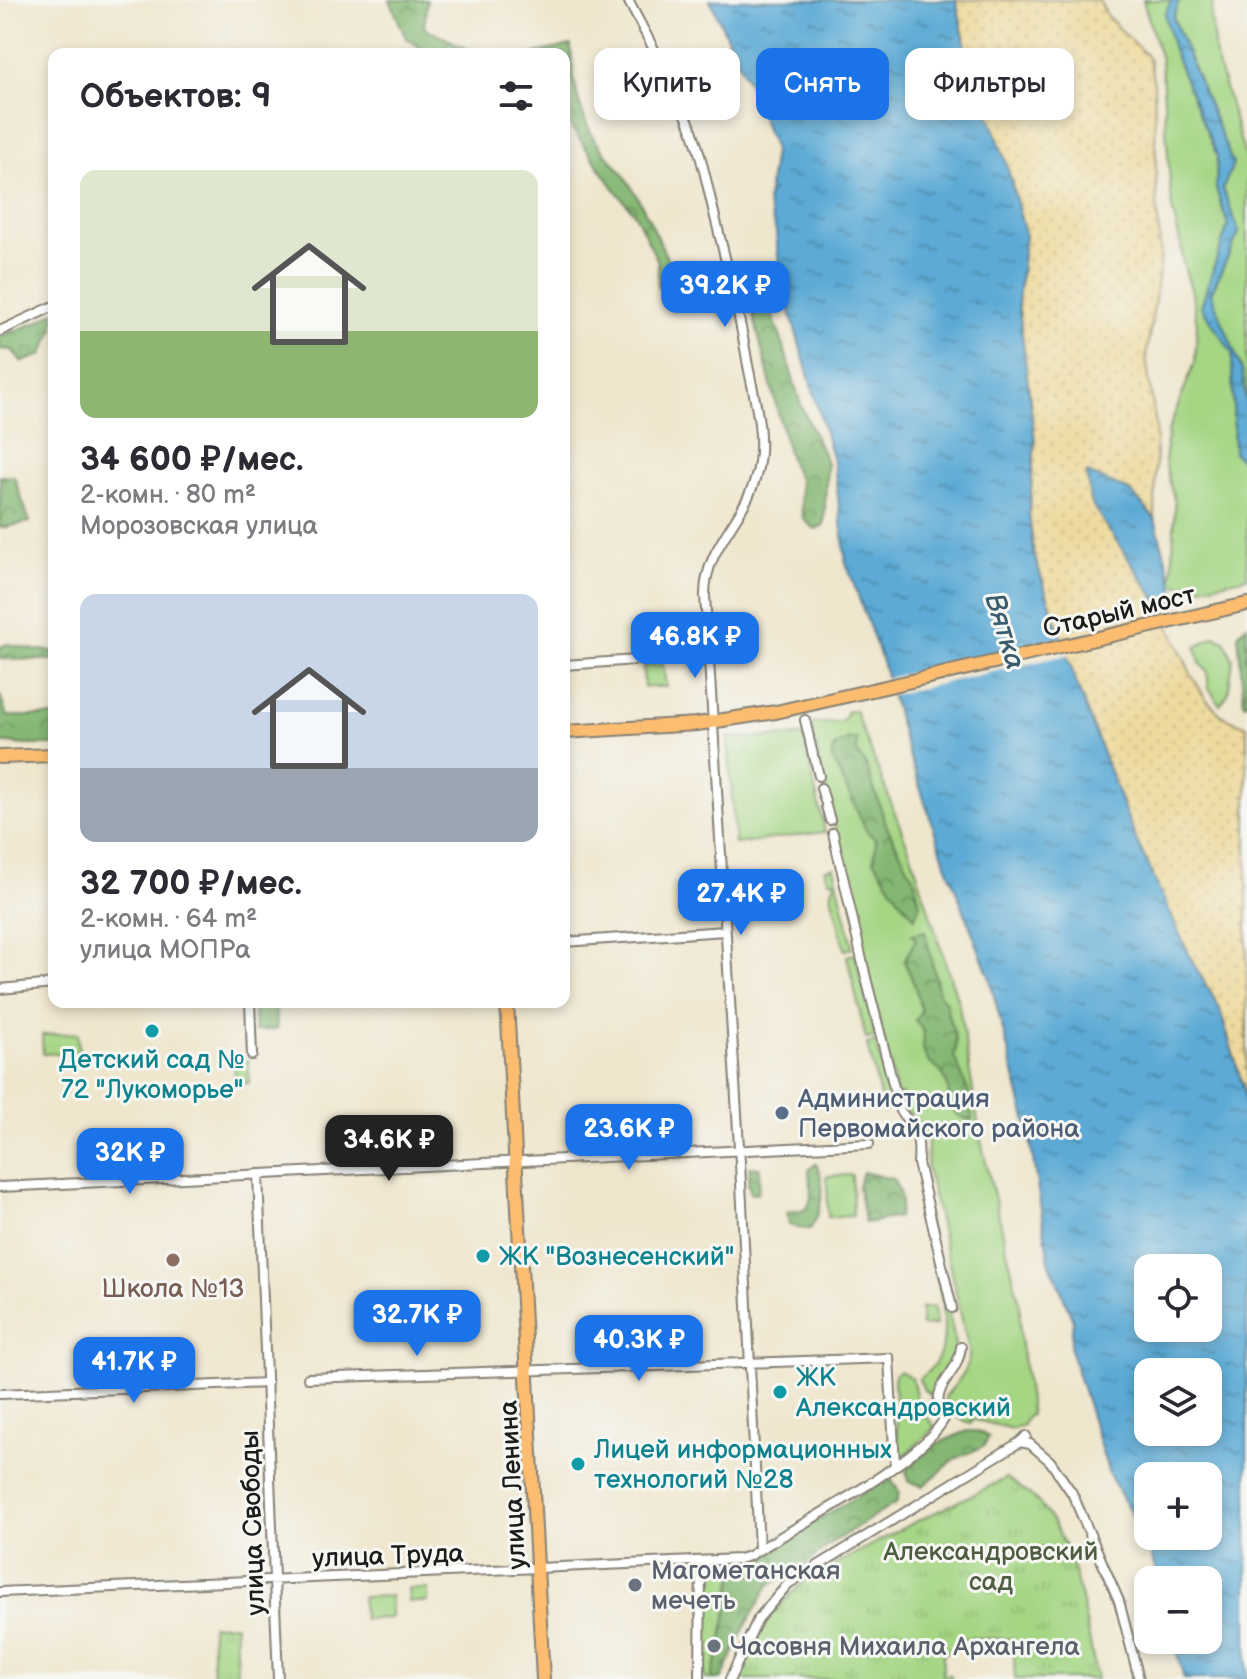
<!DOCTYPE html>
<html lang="ru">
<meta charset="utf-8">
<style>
body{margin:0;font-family:"Balsamiq Sans",sans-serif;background:#f7f7f7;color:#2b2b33;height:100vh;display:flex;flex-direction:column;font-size:30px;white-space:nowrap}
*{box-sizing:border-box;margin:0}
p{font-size:26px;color:#7c7c81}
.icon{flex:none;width:44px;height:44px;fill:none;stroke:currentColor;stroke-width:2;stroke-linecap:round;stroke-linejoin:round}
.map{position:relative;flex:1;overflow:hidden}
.panel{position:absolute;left:48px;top:48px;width:522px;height:960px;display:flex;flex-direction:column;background:#fff;border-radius:16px;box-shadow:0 4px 12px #0003}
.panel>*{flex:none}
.guide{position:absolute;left:594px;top:48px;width:532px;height:72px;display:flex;gap:16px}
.controls{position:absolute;left:1134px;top:1254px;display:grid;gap:16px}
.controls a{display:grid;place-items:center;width:88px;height:88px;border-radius:16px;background:#fff;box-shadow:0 4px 12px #0003;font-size:40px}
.price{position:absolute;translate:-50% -68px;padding:0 18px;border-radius:16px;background:#1a73e8;color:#fff;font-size:26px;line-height:52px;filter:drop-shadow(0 2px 4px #0008)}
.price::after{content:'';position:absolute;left:50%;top:48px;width:24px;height:18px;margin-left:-12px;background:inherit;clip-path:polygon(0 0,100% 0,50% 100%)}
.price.selected{background:#222;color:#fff}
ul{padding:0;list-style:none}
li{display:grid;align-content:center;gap:16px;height:424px;padding:0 32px}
li span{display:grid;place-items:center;height:248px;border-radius:16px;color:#555}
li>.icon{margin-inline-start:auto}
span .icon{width:144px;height:144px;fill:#fffc;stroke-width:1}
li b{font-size:34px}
h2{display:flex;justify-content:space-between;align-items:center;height:96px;padding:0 32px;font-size:34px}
.pill{padding:0 28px;border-radius:16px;background:#fff;box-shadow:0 4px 12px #0003;font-size:28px;line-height:72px}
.pill.selected{background:#1a73e8;color:#fff}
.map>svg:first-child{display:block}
.grass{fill:#a5d684;stroke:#607950;stroke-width:2}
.forest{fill:url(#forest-crowns);stroke:#506a47;stroke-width:2}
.sand{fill:url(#sand-dots);stroke:#857b5d;stroke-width:2}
.park{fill:url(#park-tufts);stroke:#607950;stroke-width:2}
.water{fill:url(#water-ripples);stroke:#3c6378;stroke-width:2;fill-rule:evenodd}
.pier{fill:#efe6ce}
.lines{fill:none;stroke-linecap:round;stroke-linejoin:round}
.street-casing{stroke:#868175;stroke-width:12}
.primary-casing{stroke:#868175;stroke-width:16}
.street{stroke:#fff;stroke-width:8}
.primary{stroke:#fcbd6f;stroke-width:12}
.culture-dot{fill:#0f9aa8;stroke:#f6f6f2;stroke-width:3}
.service-dot{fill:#5c6f8a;stroke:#f6f6f2;stroke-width:3}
.education-dot{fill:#8d6e63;stroke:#f6f6f2;stroke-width:3}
.worship-dot{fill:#6b7280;stroke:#f6f6f2;stroke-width:3}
.labels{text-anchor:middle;stroke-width:6;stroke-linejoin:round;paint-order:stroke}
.street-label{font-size:26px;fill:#1c1c1c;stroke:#f6f6f2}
.culture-label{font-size:26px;fill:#0d838f;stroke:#f6f6f2;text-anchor:start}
.service-label{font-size:26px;fill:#4e5e75;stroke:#f6f6f2;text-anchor:start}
.education-label{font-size:26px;fill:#785e54;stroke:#f6f6f2}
.park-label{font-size:26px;fill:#4c5d40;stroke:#f6f6f2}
.worship-label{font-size:26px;fill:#5b616d;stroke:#f6f6f2;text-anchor:start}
.water-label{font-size:28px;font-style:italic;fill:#395c6f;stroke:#f6f6f2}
</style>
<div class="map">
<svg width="1247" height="1679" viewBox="0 0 1247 1679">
<defs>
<pattern id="forest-crowns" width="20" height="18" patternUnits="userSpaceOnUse" patternTransform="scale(2)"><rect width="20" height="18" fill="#84b772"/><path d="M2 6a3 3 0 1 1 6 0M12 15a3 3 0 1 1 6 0" fill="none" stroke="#6b945d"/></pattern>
<pattern id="sand-dots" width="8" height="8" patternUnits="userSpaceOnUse" patternTransform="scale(2)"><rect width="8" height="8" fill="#eeda9e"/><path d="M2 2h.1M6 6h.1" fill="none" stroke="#ccba88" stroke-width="1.8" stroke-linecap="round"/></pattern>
<pattern id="park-tufts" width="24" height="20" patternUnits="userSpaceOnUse" patternTransform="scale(2)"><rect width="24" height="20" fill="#a5d684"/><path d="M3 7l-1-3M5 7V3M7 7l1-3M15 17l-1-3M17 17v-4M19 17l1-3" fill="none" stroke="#8db771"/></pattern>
<pattern id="water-ripples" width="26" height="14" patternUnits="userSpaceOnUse" patternTransform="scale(2)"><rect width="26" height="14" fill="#5caad5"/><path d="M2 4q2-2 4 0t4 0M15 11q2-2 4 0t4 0" fill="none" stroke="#4b8aac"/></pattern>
</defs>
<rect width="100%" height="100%" fill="#f6f6f2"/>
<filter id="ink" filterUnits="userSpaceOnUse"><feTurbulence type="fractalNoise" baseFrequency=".0125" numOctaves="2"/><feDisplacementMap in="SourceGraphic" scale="16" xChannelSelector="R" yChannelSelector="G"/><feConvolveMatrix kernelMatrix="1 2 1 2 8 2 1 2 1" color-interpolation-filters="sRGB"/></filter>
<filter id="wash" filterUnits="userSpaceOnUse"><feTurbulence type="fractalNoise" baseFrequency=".006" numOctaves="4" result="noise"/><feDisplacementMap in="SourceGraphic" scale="32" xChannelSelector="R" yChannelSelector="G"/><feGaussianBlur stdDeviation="1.8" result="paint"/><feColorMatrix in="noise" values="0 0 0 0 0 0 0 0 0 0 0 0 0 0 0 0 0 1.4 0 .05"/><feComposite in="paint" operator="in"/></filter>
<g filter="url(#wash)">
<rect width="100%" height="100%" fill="#efe6ce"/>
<path class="grass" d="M1143,0H1171L1165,15L1173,50L1217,156L1216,189L1228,225L1201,306L1232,352L1234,453L1247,466V577L1202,587L1172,584L1175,503L1165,463L1168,431L1195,362L1197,325L1192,292L1183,263L1181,245L1172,209L1161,60Z
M1179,0H1213L1211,17L1215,54L1247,163V411L1242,370L1211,293L1239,233L1223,189L1233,164L1173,17Z
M1214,636L1225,641L1233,660L1228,694L1220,705L1209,688L1207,671L1200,663L1196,647Z
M663,664L666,687H644L643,666Z
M855,710L912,857L959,1005L981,1141L1020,1305V1338L1031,1415L1027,1417L1023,1425L1012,1429L972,1419L971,1423C958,1420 948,1410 945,1397C956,1383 972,1368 969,1350L927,1168L928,1142L912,1113L908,1114L902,1094L897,1095L811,724L840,722L845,719L846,712Z
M803,736L825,832L735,844L728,738Z
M834,867L853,948L845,950L831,894L835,881L828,879L825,869Z
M855,954L875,1037L866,1039L847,956Z
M78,1033L79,1052L43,1054L42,1035Z
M876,1042L891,1105L884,1112L867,1044Z
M852,1175L853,1216L828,1217L827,1176Z
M926,1211L946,1301L942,1302L921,1212Z
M947,1306C953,1330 961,1352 947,1375C942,1383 936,1387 934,1397L924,1390L919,1379C945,1361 947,1336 942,1307Z
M900,1371L912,1378L919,1407L935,1427L905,1456L900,1455L898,1451L894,1381L895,1374Z
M813,1523L756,1565L734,1575L720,1649L711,1679H705L703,1569L720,1562L746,1561Z
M408,1589H428V1602H409Z
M391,1596V1618L363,1619L362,1597Z"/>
<path class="forest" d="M390,0H427L424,28L475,52L486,54H428L405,36Z
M571,45C572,75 578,108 592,135C600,149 613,161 623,174C642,201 656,232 669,263L658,289V262L635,214L616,191L564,117V54H532Z
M756,271L781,338L801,405L827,463L824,525L815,529L804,520L802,514L799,479L790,460L744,279Z
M54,312V330L42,355L22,362L12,350L0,349V336L38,322Z
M0,476L14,477L30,522L0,528Z
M1247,625V703L1244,704L1238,634Z
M7,644L35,650L54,651V660L0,659V647Z
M0,695L7,716H54V745H25L0,742Z
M849,739H857V753L866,765L887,827L914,878L920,904L915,917L899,899L874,860L876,840L867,832L832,758L835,746Z
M925,931L939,993L947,1004C946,1025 961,1031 954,1056L969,1093L972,1120C939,1115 956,1090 941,1072C937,1067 930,1065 927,1059C917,1043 932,1039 915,1020L921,1011L915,986L904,961L916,939L912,934Z
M253,1002H275L277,1029L255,1031Z
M816,1164C827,1182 822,1212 810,1229L798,1228L789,1224L787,1212C791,1211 795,1211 800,1211C817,1208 809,1182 809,1169Z
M750,1167L760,1168L758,1192L751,1194L748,1183Z
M863,1172L893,1179C901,1193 903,1202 898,1217L865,1223L858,1186Z
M967,1431H977L989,1437L984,1446L955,1459L923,1486L908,1481L906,1469L936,1444Z
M889,1477C897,1486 902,1491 896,1503L831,1543L808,1563L769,1585L745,1627L722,1679H711L720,1649L734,1575L756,1565L813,1523Z"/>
<path class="sand" d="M956,0H1099L1107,16L1149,58L1154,84L1157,208L1161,259L1146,358L1156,427L1155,519L1130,491L1087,474L1160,605L1191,674L1205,698L1222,716L1247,726V1120L1244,1090L1219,1007L1193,963L1134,835L1078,688L1034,555L1029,514L1035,441L1018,302L1025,234L1006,162L967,52Z"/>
<path class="park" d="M234,1060H248L249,1083L235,1084Z
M934,1307L936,1325L921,1326V1308Z
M1007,1478C1016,1485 1028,1492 1036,1500C1078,1545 1085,1622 1097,1679H1015L1013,1639L966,1638L943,1655V1675H951V1679H733L749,1645L771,1615L804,1581L907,1526Z
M235,1624L237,1679H213L211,1625Z"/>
<path class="water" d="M710,0H956L967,52L1006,162L1025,234L1018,302L1035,441L1029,514L1034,555L1078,688L1134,835L1193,963L1219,1007L1244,1090L1247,1120V1679H1184L1173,1640H1208V1580H1158L1148,1543L1109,1474L1070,1349L1073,1320L1049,1261L1028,1127L989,976L942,853L904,740L882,661L846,563L834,464L791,315L778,256L776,232L767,203L774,150L749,85ZM1148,1268H1208V1328H1148ZM1148,1372H1208V1432H1148ZM1148,1476H1208V1536H1148Z
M1171,0H1179L1173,18L1233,164L1223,189L1239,233L1211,293L1242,370L1247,411V466L1234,453L1232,353L1201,306L1228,225L1216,189L1217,156L1173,50L1165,15Z
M1087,473L1130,491L1155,519L1177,599L1168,607L1160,605L1090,502Z"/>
<path class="pier" d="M1065,637L1071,654L888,696L883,679Z"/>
</g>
<g filter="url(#ink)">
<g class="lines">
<g class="street-casing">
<path id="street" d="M628,0C650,43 675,85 692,130C702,157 707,185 714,213C726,262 739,310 747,360C753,394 764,428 759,462C752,516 705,542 705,595L740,1163L759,1549
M0,331L54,306
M564,665L709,655
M805,720L809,737
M810,742L813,755
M815,760L819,776
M821,788L825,801
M826,806L830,820
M833,833L836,847
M837,851L841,868
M842,872L866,978L900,1111C917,1130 920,1137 918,1163L952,1308
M564,942L725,931
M0,989L54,984
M250,1002L252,1055
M258,1174L278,1679
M0,1187L869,1144
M308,1378L889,1358L895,1466
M0,1394L267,1383
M1020,1442L1030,1444L1050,1461L1072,1493L1119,1601L1139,1679
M0,1592L739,1559L749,1556C797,1525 919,1464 944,1419C926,1385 958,1379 961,1347
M700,1679L701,1561
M730,1679L758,1619L788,1584L1020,1442L1026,1436"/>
</g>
<g class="primary-casing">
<path id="primary" d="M564,732L697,724L776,712L1247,604
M0,757L54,755
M507,1002L543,1679"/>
</g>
<use href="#street" class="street"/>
<use href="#primary" class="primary"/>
</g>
</g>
<g class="culture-dot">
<circle cx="152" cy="1031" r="8"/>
<circle cx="483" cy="1256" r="8"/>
<circle cx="780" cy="1392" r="8"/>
<circle cx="578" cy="1464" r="8"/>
</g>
<circle class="service-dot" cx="782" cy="1113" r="8"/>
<circle class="education-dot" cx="173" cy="1260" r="8"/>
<g class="worship-dot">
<circle cx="635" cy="1585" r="8"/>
<circle cx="714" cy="1646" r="8"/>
</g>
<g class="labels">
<g class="street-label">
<text transform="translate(1119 611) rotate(-13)" y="9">Старый мост</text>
<text transform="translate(512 1485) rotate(-93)" y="9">улица Ленина</text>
<text transform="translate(252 1523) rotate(-92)" y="9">улица Свободы</text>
<text transform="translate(388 1555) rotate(-2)" y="9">улица Труда</text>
</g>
<g class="culture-label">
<text x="152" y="1068" text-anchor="middle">Детский сад №<tspan x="152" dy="30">72 "Лукоморье"</tspan></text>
<text x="499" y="1265">ЖК "Вознесенский"</text>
<text x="796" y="1386">ЖК<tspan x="796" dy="30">Александровский</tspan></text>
<text x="594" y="1458">Лицей информационных<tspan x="594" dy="30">технологий №28</tspan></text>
</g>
<g class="service-label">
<text x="798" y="1107">Администрация<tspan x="798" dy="30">Первомайского района</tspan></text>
</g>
<g class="education-label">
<text x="173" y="1297">Школа №13</text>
</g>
<g class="park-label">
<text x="991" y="1560">Александровский<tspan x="991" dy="30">сад</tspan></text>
</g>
<g class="worship-label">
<text x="651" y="1579">Магометанская<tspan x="651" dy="30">мечеть</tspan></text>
<text x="730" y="1655">Часовня Михаила Архангела</text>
</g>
<g class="water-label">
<text transform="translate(1006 631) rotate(73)" y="10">Вятка</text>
</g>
</g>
</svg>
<div class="controls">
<a><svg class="icon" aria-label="locate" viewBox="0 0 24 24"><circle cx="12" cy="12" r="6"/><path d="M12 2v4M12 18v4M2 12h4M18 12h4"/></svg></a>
<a><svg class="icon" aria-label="layers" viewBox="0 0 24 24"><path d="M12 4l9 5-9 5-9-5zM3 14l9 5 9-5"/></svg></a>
<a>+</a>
<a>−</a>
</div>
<b class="price" style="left:725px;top:329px">39.2K ₽</b>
<b class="price" style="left:695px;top:680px">46.8K ₽</b>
<b class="price" style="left:741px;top:937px">27.4K ₽</b>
<b class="price" style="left:629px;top:1172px">23.6K ₽</b>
<b class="price selected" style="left:389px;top:1183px">34.6K ₽</b>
<b class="price" style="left:130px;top:1196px">32K ₽</b>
<b class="price" style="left:417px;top:1358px">32.7K ₽</b>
<b class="price" style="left:639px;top:1383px">40.3K ₽</b>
<b class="price" style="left:134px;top:1405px">41.7K ₽</b>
<div class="guide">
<a class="pill">Купить</a>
<a class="pill selected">Снять</a>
<a class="pill">Фильтры</a>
</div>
<section class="panel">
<h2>Объектов: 9<svg class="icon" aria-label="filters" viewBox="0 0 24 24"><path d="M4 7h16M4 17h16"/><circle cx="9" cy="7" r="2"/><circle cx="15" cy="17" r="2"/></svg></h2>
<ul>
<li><span style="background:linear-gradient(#dfe7d0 65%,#8fb573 0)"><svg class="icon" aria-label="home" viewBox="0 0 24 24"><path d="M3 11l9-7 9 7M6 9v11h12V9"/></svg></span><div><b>34 600 ₽/мес.</b><p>2-комн. · 80 m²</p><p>Морозовская улица</p></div></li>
<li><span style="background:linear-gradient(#c9d6e8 70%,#9aa5b1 0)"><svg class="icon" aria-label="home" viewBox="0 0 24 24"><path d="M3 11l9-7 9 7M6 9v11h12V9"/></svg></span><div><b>32 700 ₽/мес.</b><p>2-комн. · 64 m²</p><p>улица МОПРа</p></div></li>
</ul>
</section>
</div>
